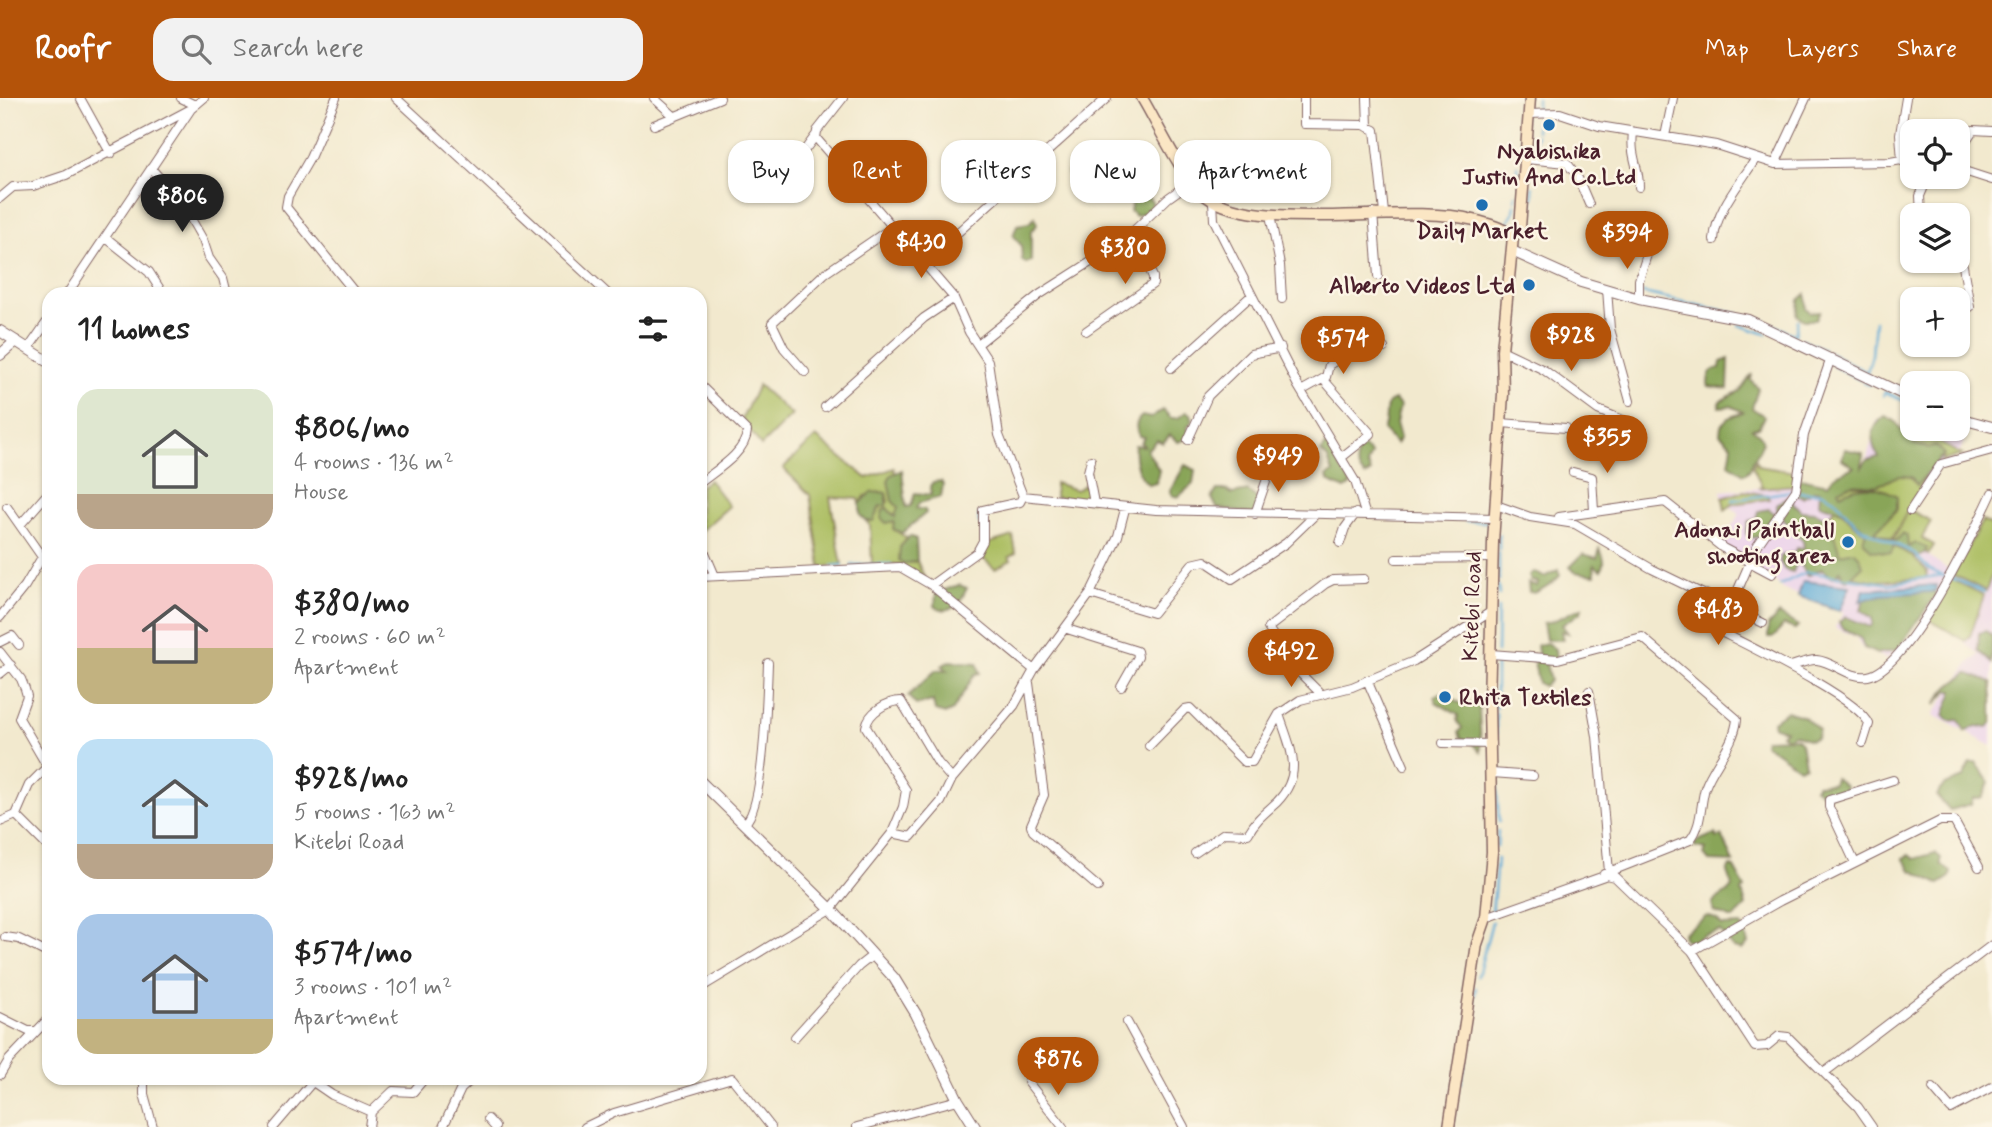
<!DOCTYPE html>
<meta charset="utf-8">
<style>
body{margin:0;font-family:Mynerve,sans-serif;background:#f2f2f2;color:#222;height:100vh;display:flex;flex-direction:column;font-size:26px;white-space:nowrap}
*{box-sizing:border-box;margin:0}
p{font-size:23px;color:#767676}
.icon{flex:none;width:38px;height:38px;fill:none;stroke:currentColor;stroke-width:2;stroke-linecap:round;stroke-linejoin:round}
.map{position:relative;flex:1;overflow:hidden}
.side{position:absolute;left:42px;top:189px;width:665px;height:798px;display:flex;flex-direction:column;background:#fff;border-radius:21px;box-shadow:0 2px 5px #0004}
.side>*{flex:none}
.top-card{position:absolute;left:728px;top:42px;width:665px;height:63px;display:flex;gap:14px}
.controls{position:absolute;left:1900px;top:21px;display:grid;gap:14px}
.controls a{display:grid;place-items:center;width:70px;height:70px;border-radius:14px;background:#fff;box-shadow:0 2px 5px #0004;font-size:35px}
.price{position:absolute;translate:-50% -60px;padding:0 16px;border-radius:24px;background:#b45309;color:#fff;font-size:23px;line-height:46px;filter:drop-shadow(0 2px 4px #0008)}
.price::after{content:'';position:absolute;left:50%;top:42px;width:21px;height:16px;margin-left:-10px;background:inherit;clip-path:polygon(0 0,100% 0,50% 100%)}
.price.selected{background:#222;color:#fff}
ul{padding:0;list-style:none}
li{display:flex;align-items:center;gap:21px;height:175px;padding:0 35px}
li span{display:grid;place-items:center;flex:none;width:196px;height:140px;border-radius:21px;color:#555}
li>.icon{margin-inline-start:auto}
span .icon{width:84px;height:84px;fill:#fffc;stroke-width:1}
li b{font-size:30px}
h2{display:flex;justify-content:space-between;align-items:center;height:84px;padding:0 35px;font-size:30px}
.chip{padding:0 24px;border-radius:21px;background:#fff;box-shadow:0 2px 5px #0004;font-size:24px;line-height:63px}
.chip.selected{background:#b45309;color:#fff}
header{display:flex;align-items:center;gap:42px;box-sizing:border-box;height:98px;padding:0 35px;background:#b45309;color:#fff}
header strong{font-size:33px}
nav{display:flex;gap:38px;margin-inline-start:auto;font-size:24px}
.search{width:490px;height:63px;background:#f2f2f2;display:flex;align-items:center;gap:18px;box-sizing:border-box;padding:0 24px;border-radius:21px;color:#767676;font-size:26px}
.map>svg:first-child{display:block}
.built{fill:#ebd1eb}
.green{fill:#acbe62;stroke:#7b6e46;stroke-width:2}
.forest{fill:#89a558;stroke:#6a6242;stroke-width:2}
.water{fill:#5eabd7;stroke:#546581;stroke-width:2}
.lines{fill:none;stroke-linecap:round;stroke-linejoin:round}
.stream{stroke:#5eabd7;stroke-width:2.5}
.minor-casing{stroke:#856664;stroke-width:10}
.tertiary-casing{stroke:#856664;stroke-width:12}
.secondary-casing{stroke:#856664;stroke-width:13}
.minor{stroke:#fff;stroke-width:8}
.tertiary{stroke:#fff;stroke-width:10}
.secondary{stroke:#fbe6c4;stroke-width:10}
.poi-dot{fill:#1f6fb2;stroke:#fcf5e5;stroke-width:2.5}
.labels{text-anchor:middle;stroke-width:5;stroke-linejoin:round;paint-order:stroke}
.poi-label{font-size:23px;font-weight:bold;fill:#4a1f2b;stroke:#fcf5e5}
.street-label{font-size:23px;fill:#4a1f2b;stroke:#fcf5e5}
</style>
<header>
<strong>Roofr</strong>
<div class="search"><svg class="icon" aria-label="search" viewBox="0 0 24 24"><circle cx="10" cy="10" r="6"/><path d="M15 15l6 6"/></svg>Search here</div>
<nav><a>Map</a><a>Layers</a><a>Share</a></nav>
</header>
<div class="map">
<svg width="1992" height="1029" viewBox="0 0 1992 1029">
<rect width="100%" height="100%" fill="#fcf5e5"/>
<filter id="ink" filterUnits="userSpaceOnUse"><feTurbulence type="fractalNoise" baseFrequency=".0143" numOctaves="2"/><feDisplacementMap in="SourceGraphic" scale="14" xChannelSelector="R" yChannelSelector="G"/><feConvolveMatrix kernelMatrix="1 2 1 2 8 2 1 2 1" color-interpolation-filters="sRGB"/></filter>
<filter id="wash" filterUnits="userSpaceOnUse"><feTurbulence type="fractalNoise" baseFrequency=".00686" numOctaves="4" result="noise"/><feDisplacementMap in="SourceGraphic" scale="28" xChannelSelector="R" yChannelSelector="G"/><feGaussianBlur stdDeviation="1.57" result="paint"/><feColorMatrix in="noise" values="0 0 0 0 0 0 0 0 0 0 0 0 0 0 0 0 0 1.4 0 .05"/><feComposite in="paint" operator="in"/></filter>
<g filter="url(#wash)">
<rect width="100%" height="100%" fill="#f2e9ce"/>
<path class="built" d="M1913,320V331H1958V324L1970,328L1959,355L1947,348L1942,363L1908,410L1919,451L1950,473L1914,530L1887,561L1862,550L1857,540L1835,529L1844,515L1783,491L1775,483L1743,465L1724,448V439L1740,416L1723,403L1722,393L1861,382L1877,322L1907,333Z
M1992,476V648L1933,617L1968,566L1979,556L1964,545L1970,538Z"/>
<path class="green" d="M758,287L792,317L761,348L742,321Z
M1919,333L1962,357L1942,363L1944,356L1914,346V338Z
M816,339L867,380L894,370L895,375L888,383L898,409L893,431L907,440L900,449L909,465L917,463L924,479L896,466H872L870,428L866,423H873L875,413L888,404L886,395L865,398L860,406L859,401L830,399L842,467L821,469L810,397L783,370Z
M1756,362L1758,368L1801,375L1795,387L1758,390L1762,388L1753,370Z
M1901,377L1911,379L1917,387L1927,378L1892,441L1875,434L1891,416L1897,398C1875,386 1861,387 1839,396L1838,392L1848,387H1872Z
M709,382L729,408L700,434V388Z
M1055,385L1076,392L1087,385L1091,403L1055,399Z
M1744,393L1767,397L1769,401L1733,406L1725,412L1723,400Z
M1837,408L1858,430L1909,455L1927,473L1926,480L1877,483L1818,472L1809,441Z
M1908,411L1931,423L1922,440L1934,447L1928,457L1893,442Z
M1982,423L1992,427V476L1986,493L1953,477Z
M1013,438L1016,455L1009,459L1011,462L995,471L978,456L986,446Z
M1951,481L1984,497L1970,538L1966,543L1926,520Z"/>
<path class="forest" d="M1074,71L1090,72L1097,90L1093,97C1082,96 1070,85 1068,74Z
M1137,86L1153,105L1147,114L1136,118L1130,113L1133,97L1130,88Z
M1035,119L1037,127L1031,133V163L1026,165L1022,162L1021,147L1013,138L1017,127L1029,125Z
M1806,196V210L1810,214L1820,213L1816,222H1804L1797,217L1799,202Z
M1729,261L1728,291L1708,288C1708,278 1709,272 1720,270L1721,264Z
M1752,276L1751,282L1758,290L1752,310L1764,318L1759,329L1752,331C1769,341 1762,348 1754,361C1750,368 1752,372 1744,376L1729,366L1732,347L1720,336L1721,327L1728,320L1743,314L1731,308L1719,309L1720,303L1740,293Z
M1395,302L1400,308L1396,325L1400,340L1396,346L1383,332C1388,322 1384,314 1388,305Z
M1163,312L1171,320H1178L1186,314L1191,316L1193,322L1187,330L1192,339L1178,344L1170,337L1163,345L1157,342L1147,352L1159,372L1156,385L1149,387C1138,378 1133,362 1135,347L1144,348L1141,345L1144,339L1139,338C1135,330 1135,324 1142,318L1151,320Z
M1885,318L1895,323L1902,333H1906L1913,321V331H1921L1914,338V346L1928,350L1935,347L1944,356L1917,387L1911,379C1891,375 1894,383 1878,387C1862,390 1859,381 1838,392L1840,396C1861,386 1876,386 1897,398V411L1875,434L1896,443L1903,435L1907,438L1908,449L1916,445L1927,450L1925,456L1916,460L1894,448L1891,455L1871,452L1863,442L1866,433L1842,413L1819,406L1820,393L1815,392L1803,399L1795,396L1800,380L1828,386L1834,378L1854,369L1842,361L1845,351L1863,355L1862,369L1867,362L1879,359C1869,345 1870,329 1885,318Z
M1327,346L1333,349L1335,361L1351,387L1345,391L1328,383L1327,378L1333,375L1328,361L1321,354Z
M1363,349L1371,356L1367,366L1371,374L1365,378C1356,371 1355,361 1358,351Z
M1185,367L1195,372L1193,386L1178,399L1171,397L1170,393Z
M902,372L906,409L911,408L915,395L931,397L930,388L933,384L941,383L943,387L941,399L919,405L916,410L925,412L926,415L902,435L893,431L894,423L886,425L881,420L883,412L887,410L895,419L898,409L892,403L888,383L891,377Z
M1217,392H1226L1232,396L1248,393L1260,403L1257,417L1217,410L1212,400Z
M882,394L886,395V408H880L873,423H866L860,417V406L870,395Z
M1787,399L1801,413L1814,414L1830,423L1840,456L1854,453L1860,459L1863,468L1848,482L1844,481L1841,472L1834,479L1829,478L1822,471L1807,478L1802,469V460L1798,461L1793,474L1785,472L1780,464L1781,458L1795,454L1796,450L1804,451L1803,443L1777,414V406Z
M1769,411L1775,416L1761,439L1749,440L1746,435L1749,423L1756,421L1758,413Z
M910,438L916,441L917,463L903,466L899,462L900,449Z
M1600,451C1603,459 1607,464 1601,472L1594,467L1595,477L1575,474L1570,469L1583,456L1597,460Z
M1558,472L1560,477C1556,484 1542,491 1535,495L1529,494L1528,485L1537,488L1538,484L1531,483L1529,478L1533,474L1544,479Z
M959,487L967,490L958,508L945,512L935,509L936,495Z
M1935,492V498L1897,552L1877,556L1864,550L1861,541L1841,529L1839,524L1846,519L1870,529L1872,527V520L1861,512L1864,500L1871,496Z
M1582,510L1581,514L1562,527L1568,535L1561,533L1563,542H1546L1543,525C1557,524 1568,514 1582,510Z
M1779,516L1798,528L1795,531L1784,527L1774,539H1768V528Z
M1986,533L1992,537V565L1978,552L1979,535Z
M1547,545L1555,551L1556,562L1546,565L1550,583L1543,588L1538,585L1534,563L1539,562L1537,547Z
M949,563L977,565L980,575L975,576L953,612L945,616L935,613L933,603L916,607L908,598L936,572L948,573L942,568Z
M1967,575L1992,585V625L1988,630L1976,628L1965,634L1959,622L1949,623L1944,617L1953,593H1947L1935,607L1945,592Z
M1443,594L1457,604L1479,607L1481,654L1470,643L1461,640L1459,634L1462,630L1457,623L1458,617L1436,604L1434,598Z
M1787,613L1804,619L1819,632L1816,640L1810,642L1794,636L1786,640L1781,636L1785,632L1774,629L1773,623Z
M1796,640L1801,645L1805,667L1799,670L1764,645L1765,641Z
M1970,665H1976L1989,684L1982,700H1973L1971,706L1950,712L1937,698C1943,683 1951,686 1963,680Z
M1835,680L1846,688L1845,693L1826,698L1815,690L1817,686L1833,685Z
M1715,736L1717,740L1722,738L1734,764L1709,763L1704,757L1706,751L1695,749V744Z
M1935,755L1941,760V766L1951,774L1950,779L1939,786L1911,772L1903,760L1909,757L1914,761Z
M1730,768L1734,770L1745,790L1742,793L1746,808L1733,821L1714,814L1712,807C1716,798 1727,798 1732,788L1727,774Z
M1707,818L1716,821L1722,828L1742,827L1748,845L1742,852L1733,850L1720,833L1704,837L1692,844L1684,841L1683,835Z"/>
<path class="water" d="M1803,483L1850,488L1840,513L1798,498Z
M1936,487V492L1931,494L1882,497L1860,503L1864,492Z"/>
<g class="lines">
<path class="stream" d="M1524,10V0
M1537,14V0
M1523,20V16
M1536,33V21
M1533,58L1536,37
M1532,79V69
M1518,82V68
M1533,100V89
M1515,102L1516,97
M1514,113L1515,106
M1529,114L1532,105
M1508,124L1513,115
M1643,195L1738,216
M1755,220L1765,223
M1771,226L1795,237L1798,222
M1739,227L1766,236
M1802,241L1823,251
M1829,254L1867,274L1872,257L1875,223
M1833,268L1860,282
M1864,285L1869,287
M1883,298L1885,294L1913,307
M1798,394L1823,395L1834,401L1859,429L1912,454L1929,471L1945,479
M1733,402L1792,393
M979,416V425
M1466,423L1487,424
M1499,437V451
M852,467L891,466
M832,468L842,467
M1952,480L1984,494
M1499,482V455
M1498,487L1499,497
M1780,487L1806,474L1890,486L1942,477
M1497,554L1498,510
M1496,610V565
M1496,615V675
M1497,689L1499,724
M1497,749L1498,733
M1492,816L1497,761
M1478,878L1492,824
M1475,896L1476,890
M1467,953L1474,902
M1461,985L1466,961"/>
</g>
</g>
<g filter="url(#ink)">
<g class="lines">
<g class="minor-casing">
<path id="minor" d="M80,0L111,56
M181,0L195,7
M336,0L310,60L288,98L286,109L356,196
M396,0L608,196
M654,0L674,18
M843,0L817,33L816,40L954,200L969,234L988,263L999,337L1023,398
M1304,0V26L1364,27L1375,32L1384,115
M1367,0L1368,29
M1529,16L1560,15L1599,28L1716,47L1775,66L1890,64L1913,60
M654,27L720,0
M1633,34C1630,60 1639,67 1639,89
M1665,38L1673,0
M1958,55L1973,32L1992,33
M1526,61L1567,65L1577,78L1589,106
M1902,63L1900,36L1906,0
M1775,66L1806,0
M151,70L183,107L203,142L209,160L223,180L227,196
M1958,71L1992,82
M775,92L816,37
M0,100L13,89L33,88L66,77L189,12
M1213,103L1214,122L1298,288L1355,383L1365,415
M1373,115L1378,178
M1270,117L1280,167L1282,201
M1921,117L1920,98L1928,79
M956,136L1107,0
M105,139L149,174L163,196
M1714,142C1716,111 1740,86 1756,60
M1958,158L1963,168L1970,209
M1607,191L1610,231L1630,303
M67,196L191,11L204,0
M1639,201V182L1649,150
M1086,233L1153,186V179L1133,135
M978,246L1039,197L1122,144L1168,100L1192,83
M28,251L49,221
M1502,252L1544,272L1598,312L1630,325
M1171,270L1252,197
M805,274L784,250L772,225L824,176L894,128
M1323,281L1371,336L1342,359
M700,287L747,333C746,355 716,372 700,385
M1301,293L1326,279L1329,267C1345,256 1365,251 1384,250
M825,309L924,220L954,200
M1501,325L1566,330
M1188,342L1208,298L1251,256L1281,250
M1091,362L1088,374L1094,405
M1573,374L1592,379L1594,413
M1496,407L1530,419L1575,426L1652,471L1763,525
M1910,413L1941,366L1992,352
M1255,416L1272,366
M1559,419L1665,404L1723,450L1772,476
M20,427L49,394
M700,443L715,478
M1340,445L1345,430L1356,415
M1396,461L1493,460
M700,479L900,469L931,487L1034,572
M931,487L977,454L983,443V412L1020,404L1023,398L1156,412L1495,420
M1090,496L1153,515L1192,466L1205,463L1232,481L1286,445L1317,415
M1706,496L1699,512L1702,524C1733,541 1859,599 1869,626L1863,645
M1730,510L1757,448L1796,392L1804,337L1831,260
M0,519L25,488L42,459L7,409
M1067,531L1137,553L1138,559L1121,589
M0,544L12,538L19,547
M0,554L21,581L25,591L27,598L19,620L47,668
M1491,556L1558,561L1642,539L1737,621C1735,646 1713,667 1705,690C1700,708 1702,728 1690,742L1604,776
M1791,568C1799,566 1810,561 1817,562C1834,564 1850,581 1868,578C1908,571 1975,432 1992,395
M0,576L11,567
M1367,582L1404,668
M1029,585L1044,697L1031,727L1033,733L1098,789
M1589,593L1597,638L1609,774
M1320,595L1297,572L1268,530L1325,486L1333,482L1364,481
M1443,645L1491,646
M1149,648L1185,611L1190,610L1244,664H1252L1279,616L1300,602L1352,589L1414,563L1492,513
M1492,675L1533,678
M16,717L49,750
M0,724L16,717L29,687L49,667
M745,725C764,711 767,592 768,565
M892,735L911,739L941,704L952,681L1014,608L1034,572L1090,496L1118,438L1125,411
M1195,755L1224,735L1248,736C1256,721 1265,715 1277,704C1305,675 1290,650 1279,616
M1855,765L1829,709V702L1893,682
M1486,820L1607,777L1615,779L1692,853L1780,803L1940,723H1954L1979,769
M5,839L19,841L49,856
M1692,853L1755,949L1767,948L1779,938L1788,939L1858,1009L1872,1029
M700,890L831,811L892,735L903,709L906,692L866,629C868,614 888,603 901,603L938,665L952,681
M0,919L28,933H36
M1127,924L1184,1029
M795,939L859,868L873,857
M1047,969L1028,984L1063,1029
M1825,974L1992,847
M0,977L9,962L49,920
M144,980V996L153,1029
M313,984L332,997L371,1014L369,1029
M1933,990L1951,1011L1992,989
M371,1014L393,993L413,994L425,980
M488,1021L495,1029
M274,1029L315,981
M443,1029L461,991L473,980
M585,1029L614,1015L732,980L771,1029
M857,1029L958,1002"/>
</g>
<g class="tertiary-casing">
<path id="tertiary" d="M1512,153L1581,184L1639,201L1748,222L1913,301
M0,233L49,264
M0,257L16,243
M1958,320L1992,329
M700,683L831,811L894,880L916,916L958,1002L975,1029"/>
</g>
<g class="secondary-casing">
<path id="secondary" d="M1142,0C1159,28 1181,79 1206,98C1258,137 1402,104 1474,122C1488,126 1503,129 1513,139
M1449,1029L1477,846L1486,820L1492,754L1489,606L1493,444L1503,296L1502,252L1513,139L1520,129L1530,0"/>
</g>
<use href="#minor" class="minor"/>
<use href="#tertiary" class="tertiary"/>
<use href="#secondary" class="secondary"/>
</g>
</g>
<g class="poi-dot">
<circle cx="1549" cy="27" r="7"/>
<circle cx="1482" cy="107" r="7"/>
<circle cx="1529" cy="187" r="7"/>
<circle cx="1848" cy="444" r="7"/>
<circle cx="1445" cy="599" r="7"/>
</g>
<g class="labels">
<g class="poi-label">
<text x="1549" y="60">Nyabishika<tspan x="1549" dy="26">Justin And Co.Ltd</tspan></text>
<text x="1482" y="140">Daily Market</text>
<text x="1515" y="195" text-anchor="end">Alberto Videos Ltd</text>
<text x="1834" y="439" text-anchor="end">Adonai Paintball<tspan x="1834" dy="26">shooting area</tspan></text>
<text x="1459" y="607" text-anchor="start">Rhita Textiles</text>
</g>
<g class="street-label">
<text transform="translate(1471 508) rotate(-88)" y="8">Kitebi Road</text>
</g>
</g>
</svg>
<div class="controls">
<a><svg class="icon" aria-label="locate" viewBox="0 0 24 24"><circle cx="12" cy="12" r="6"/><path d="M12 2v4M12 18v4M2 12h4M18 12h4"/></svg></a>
<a><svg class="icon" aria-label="layers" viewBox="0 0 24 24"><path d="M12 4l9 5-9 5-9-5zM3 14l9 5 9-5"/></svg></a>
<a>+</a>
<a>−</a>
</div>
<b class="price selected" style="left:182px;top:136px">$806</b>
<b class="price" style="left:1627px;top:173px">$394</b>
<b class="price" style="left:921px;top:182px">$430</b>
<b class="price" style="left:1125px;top:188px">$380</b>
<b class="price" style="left:1571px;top:275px">$928</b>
<b class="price" style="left:1343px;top:278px">$574</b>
<b class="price" style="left:1607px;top:377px">$355</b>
<b class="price" style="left:1278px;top:396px">$949</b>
<b class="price" style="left:1718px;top:549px">$483</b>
<b class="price" style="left:1291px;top:591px">$492</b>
<b class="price" style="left:1058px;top:999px">$876</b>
<div class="top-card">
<a class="chip">Buy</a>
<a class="chip selected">Rent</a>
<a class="chip">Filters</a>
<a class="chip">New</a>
<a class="chip">Apartment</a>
</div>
<section class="side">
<h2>11 homes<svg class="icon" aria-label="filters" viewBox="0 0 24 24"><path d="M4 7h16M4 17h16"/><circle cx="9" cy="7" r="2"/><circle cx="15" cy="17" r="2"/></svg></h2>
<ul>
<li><span style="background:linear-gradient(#dfe7d0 75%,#b9a48a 0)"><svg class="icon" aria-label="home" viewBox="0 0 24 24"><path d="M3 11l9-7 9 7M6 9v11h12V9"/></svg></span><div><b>$806/mo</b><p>4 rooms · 136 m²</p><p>House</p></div></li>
<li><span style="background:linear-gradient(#f6c9c9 60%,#c2b280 0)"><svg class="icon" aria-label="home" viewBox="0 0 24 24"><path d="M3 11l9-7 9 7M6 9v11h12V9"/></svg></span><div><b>$380/mo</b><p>2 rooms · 60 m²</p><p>Apartment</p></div></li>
<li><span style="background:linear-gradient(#bfe0f5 75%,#b9a48a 0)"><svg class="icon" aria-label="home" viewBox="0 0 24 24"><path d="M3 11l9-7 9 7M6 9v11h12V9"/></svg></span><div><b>$928/mo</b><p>5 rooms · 163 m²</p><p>Kitebi Road</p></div></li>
<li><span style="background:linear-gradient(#a9c7e8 75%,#c2b280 0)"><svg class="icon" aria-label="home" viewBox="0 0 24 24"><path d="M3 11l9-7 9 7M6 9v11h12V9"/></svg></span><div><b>$574/mo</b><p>3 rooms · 101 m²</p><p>Apartment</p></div></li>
</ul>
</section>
</div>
